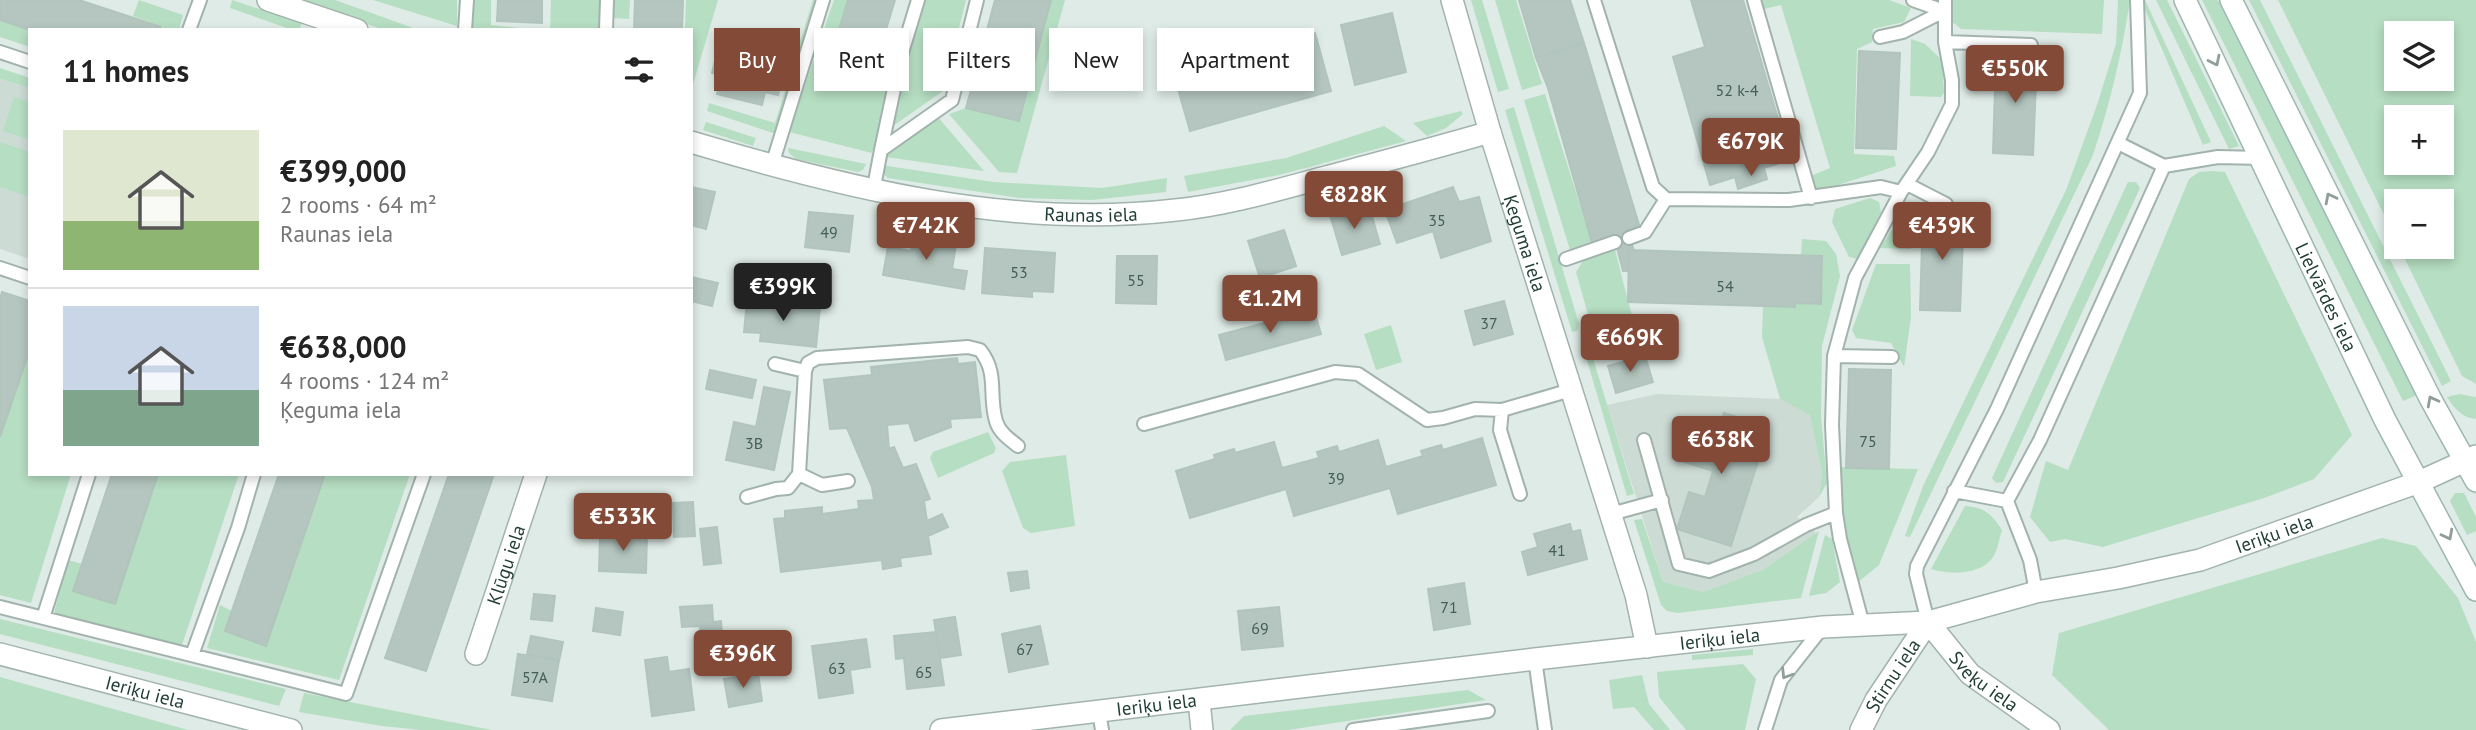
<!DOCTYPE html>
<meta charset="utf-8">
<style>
body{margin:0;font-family:"PT Sans",sans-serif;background:#f2f2f2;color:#222;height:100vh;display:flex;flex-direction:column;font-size:26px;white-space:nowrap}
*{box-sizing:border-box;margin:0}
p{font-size:23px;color:#767676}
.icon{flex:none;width:38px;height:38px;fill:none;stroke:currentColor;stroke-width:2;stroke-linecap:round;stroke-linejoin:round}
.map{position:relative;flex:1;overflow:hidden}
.drawer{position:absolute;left:28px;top:28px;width:665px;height:448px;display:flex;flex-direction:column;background:#fff;border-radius:0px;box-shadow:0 4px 10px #0003}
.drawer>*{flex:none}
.top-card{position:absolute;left:714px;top:28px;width:665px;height:63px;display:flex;gap:14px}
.fabs{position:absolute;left:2384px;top:21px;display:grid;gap:14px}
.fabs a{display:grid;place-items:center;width:70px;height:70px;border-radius:0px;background:#fff;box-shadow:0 4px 10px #0003;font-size:35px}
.price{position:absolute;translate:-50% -60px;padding:0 16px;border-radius:7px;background:#834a37;color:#fff;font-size:23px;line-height:46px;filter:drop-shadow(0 2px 4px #0008)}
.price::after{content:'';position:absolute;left:50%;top:42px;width:21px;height:16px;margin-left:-10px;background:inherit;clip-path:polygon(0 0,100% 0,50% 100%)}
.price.on{background:#222;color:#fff}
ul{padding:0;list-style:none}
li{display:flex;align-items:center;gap:21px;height:175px;padding:0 35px}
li+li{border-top:2px solid #e0e0e0}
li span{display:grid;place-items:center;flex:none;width:196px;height:140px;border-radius:0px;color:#555}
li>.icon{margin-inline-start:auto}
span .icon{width:84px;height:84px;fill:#fffc;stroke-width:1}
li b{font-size:30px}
h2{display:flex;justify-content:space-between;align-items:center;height:84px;padding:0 35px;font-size:30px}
.chip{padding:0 24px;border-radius:0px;background:#fff;box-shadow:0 4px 10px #0003;font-size:24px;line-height:63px}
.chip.on{background:#834a37;color:#fff}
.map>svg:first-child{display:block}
.built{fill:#cddbd5}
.green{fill:#b6dec2;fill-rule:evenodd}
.building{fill:#b4c6bf;stroke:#b1c5bd;stroke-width:2}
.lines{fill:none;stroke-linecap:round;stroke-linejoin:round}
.service-casing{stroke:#a2b3ad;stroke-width:16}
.minor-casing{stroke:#a2b3ad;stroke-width:24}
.tertiary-casing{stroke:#a2b3ad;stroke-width:24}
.secondary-casing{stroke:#9db7ae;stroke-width:24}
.service{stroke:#fff;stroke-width:12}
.minor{stroke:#fff;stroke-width:21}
.tertiary{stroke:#fff;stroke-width:21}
.secondary{stroke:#fff;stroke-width:21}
.oneway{stroke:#8f9e9a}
.labels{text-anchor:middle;stroke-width:5;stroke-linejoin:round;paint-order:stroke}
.number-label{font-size:16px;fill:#445e58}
.street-label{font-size:19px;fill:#1f3c35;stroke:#eff8f4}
</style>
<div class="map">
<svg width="2476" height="730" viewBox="0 0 2476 730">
<rect width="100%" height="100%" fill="#dfebe6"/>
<path class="built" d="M0,79L30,88V259L0,249Z
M1657,394L1780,399L1810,414L1822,473L1819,497L1797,517L1816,533L1762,570L1703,592L1663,582L1607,405Z"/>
<path class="green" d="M139,0L183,15L179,30H162L163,27L133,16Z
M232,0L302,23L299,30H293L230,8Z
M301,0H335L419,30H384Z
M373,0H457V26Z
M473,0H491V25L539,30H471Z
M551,0H600L599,30H550Z
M614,0H630L629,19L612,18Z
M686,0H718L691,91V30H685Z
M813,0H817L776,134L707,111L709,103L775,123Z
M834,0H848L830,59L873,72L879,52L897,55L872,153L789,132Z
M923,0H966L943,91L893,126L905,59Z
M1051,0H1065L1017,173L999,172L949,114L966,108L1019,121Z
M1471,0H1482L1509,89L1498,92Z
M1495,0H1516L1542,84L1522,90Z
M1762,0H1889L1911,8L1904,22L1873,29L1872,42L1857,49L1854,154L1894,156L1896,166L1820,191L1815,187L1811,176L1830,168L1781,5L1764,9Z
M1952,0H2104L2102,34L1961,29L1951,21Z
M2118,0H2130C2122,53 2110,104 2093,155L1910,537L1905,536L1923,486L2066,190L2097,105L2116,44Z
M2141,0H2145L2211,142L2203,145Z
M2156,0H2167L2239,146L2229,149Z
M2202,0H2218L2417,395L2403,401Z
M2249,0H2260L2451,381L2442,386Z
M2278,0H2476V384L2462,376L2399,247H2441V201H2396V239ZM2441,33V79H2396V33ZM2396,117H2441V163H2396Z
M0,20L30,30V47L0,37Z
M1911,39L1925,44L1942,60L1944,93L1941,97L1910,96Z
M0,68L30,78V88L0,79Z
M1545,94L1592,243L1570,250L1524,100Z
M14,97L30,102V140L3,131Z
M1514,107L1579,324L1577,331L1572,332L1505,110Z
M1461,111L1463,114L1446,128L1427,136L1413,123Z
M937,116L984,171L886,157L889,152Z
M706,122L756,138L753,146L703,130Z
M1384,126L1406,141L1279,175L1188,192L1184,176L1286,158Z
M0,142L30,152V197L0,187Z
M788,148L866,164L863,170L858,172L796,159L789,153Z
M881,165L993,182L1102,188L1167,178L1166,192L1092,200L1019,198L888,178L882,173Z
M2212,171L2225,172L2352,435L2314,479L2264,498L2103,547L2065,539L2050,542L2030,517L2046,461L2068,470L2189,179L2199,172Z
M2128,182H2136L2140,188L2003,482L1996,483L1992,478Z
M1870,198L1879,202L1881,212L1857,259L1849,257L1832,222L1835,209Z
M1905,212H1912L1911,249L1879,248Z
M1802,239L1826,241L1836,254L1840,276L1822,346L1821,416L1827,483L1819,497L1822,473L1810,415L1780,399L1762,337L1763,306L1795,307V303L1820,304L1801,256Z
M1615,250L1633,320L1593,332L1576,272L1584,259Z
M1876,264H1910L1911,317L1904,367L1891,343L1856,338L1852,330Z
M1391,325L1402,362L1376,370L1364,334Z
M30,349V474H71L31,603L0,595V437Z
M1592,355L1634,494L1627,496L1586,357Z
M2459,394L2476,397V419C2462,418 2454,408 2447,397Z
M988,432L996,448L994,453L938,478L930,458L933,452Z
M1066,455L1075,526L1031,533L1023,528L1002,471L1010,462Z
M1839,467L1918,469L1879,565L1857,583L1845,533Z
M158,474H239L182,645L54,613L68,560L82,564L73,591L115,604Z
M325,474H410L339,680L207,648L220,605L232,611L225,631L266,645Z
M2455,493H2464L2476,517V531L2467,535L2450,501Z
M1965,506C1984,507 1992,514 2002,530C1999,538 1998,550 1993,557C1982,575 1949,575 1931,569Z
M1642,519L1663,582L1703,592L1762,570L1819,531L1801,598L1678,613L1667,611L1661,605L1634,520Z
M1825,535L1832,539L1840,582L1826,593L1809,596Z
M2382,538L2416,546L2458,598L2476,642V730H2109L2052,675L2059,633Z
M0,619L286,689L279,706L0,634Z
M1753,649V655L1692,660V655Z
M1743,664L1756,679L1745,730H1686L1659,697L1657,672Z
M1642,675L1649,704L1670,730H1654L1634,707L1613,709L1609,680Z
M0,677L188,730H0Z
M1468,690L1486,700L1288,730H1230L1244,716Z
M304,693L492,730H421L382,726L299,712Z"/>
<path class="building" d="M0,0H79L161,27L160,30H30L0,20Z
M498,0H542V23L497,21Z
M635,0H683L682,30H634Z
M848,0H895L873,72L830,59Z
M995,0H1051L1019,121L966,108Z
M1519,0H1570L1584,43L1536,58Z
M1691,0H1743L1779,122L1699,147L1673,57L1705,47Z
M1392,13L1406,72L1355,85L1341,25Z
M1315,33L1331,91L1190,131L1174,75Z
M1584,43L1640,228L1626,232L1634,250H1629V271H1623L1614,236L1592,243L1548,88L1536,58Z
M730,44L767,53L769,45L790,50L778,95L765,92L762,105L717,94L722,75L712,73L716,57L727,59Z
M1859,51L1900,53L1896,149L1856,148Z
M1996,56L2037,58L2033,155L1993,153Z
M1779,122L1789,160L1710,185L1699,147Z
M1764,168L1767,179L1738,189L1735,177Z
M691,187L715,192L706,229L691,225Z
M1453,187L1459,202L1479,197L1491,241L1441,258L1433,231L1397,243L1385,210Z
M1357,207L1360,216L1371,213L1380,244L1342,255L1330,215Z
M809,212L853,216L849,252L805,247Z
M1923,212L1964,214L1960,311L1920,310Z
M1284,230L1296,266L1260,278L1248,241Z
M914,232L957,239L952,269L967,271L964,289L883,275L888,247L911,251Z
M985,248L1055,253L1053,292L1032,291V297L982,293Z
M1629,250L1822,256L1821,304L1795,303V307L1628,302Z
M1117,256H1157L1156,304L1116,303Z
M691,277L718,283L712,306L691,301Z
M2,292L30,301V349L0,437V299Z
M747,301L820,307L816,347L760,341L761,333L744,332Z
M1504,301L1513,334L1474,345L1465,311Z
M1314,310L1321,334L1226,360L1219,335Z
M1645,356L1653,382L1616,393L1608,366Z
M957,358L958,364L975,362L981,417L950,419L951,427L915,441L909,423L887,425L889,449L894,447L903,468L916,464L930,499L924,501L927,521L942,514L948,527L928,536L931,554L900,558L901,566L883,569L882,560L781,572L774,519L785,518V511L822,507V514L859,509L858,501L874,500L872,487L847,428L830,429L824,380L872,375L871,367Z
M1849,369L1891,370L1889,469L1846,468Z
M710,370L756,380L752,398L706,389Z
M764,387L790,392L774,470L726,460L734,422L756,427Z
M1724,413L1769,427L1731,546L1677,529L1689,492L1705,497L1713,471L1672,458L1682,427L1716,438Z
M1482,438L1496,485L1398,514L1390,488L1294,516L1286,489L1190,518L1176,471L1215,459L1214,455L1234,449L1235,453L1274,442L1282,468L1319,458L1317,452L1337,446L1339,452L1378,440L1386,467L1423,456L1421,451L1441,445L1443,450Z
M112,474H158L115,604L73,591Z
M279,474H325L266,646L225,631Z
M449,474H494L426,671L385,658Z
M693,502L695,536L674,537L673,503Z
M1570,524L1572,532L1580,530L1587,559L1528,575L1522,552L1538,547L1534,534Z
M717,527L721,563L704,565L700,529Z
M600,534L647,535L646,573L599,571Z
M1027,571L1029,588L1011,591L1008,573Z
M1464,583L1470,624L1434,630L1428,589Z
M534,594L555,596L552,621L531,619Z
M712,605L713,622L721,621L724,662L702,663L700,626L682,627L680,607Z
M1279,607L1283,646L1242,650L1238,611Z
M596,608L623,612L620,635L593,631Z
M955,617L961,655L940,658L934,620Z
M1040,626L1048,664L1009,672L1002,634Z
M936,632L944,685L907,689L904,658L896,659L894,636Z
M531,636L563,642L559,661L527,654Z
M866,639L870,667L850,670L853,693L819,698L812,646Z
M518,654L559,660L552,701L512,695Z
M667,657L669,672L689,669L694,710L652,716L645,660Z
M758,673L762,701L729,707L724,679Z"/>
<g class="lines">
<g class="service-casing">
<path id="service" d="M1594,0L1653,187L1666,199L1789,200L1881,187L1901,192
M1754,0L1811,198
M1913,0L1944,11
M189,30L200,0
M465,30L467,0
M606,30L607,0
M1880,37L1903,32L1944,11
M1945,42L2031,45
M0,52L30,62
M2118,143L2164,166
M881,150L901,56L918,0
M772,165L823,0
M1907,184L1946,204
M873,192L881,150L952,100L977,0
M1629,238L1645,232L1666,199
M1566,259L1615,242
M0,268L30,278
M1834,356L1892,357
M775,364L805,371
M1502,410L1500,430L1520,494
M1144,424L1335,372L1358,374L1427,420L1443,418L1475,409L1502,410L1571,390
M1644,440L1679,564L1709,571L1754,554L1806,525L1836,513
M799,474L822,485L848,481
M1954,491L2007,501
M747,497L776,489L788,488L799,474L805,371L808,363L817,358L968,347L980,350C999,374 988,394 996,421C999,432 1009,439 1018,446
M1611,514L1662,500
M2036,592L2030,560L2007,501L2040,440L2164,166L2218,157L2261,158
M0,607L346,694L424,474
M43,618L89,474
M1928,622L1916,574L1917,566L1997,409L2140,93L2137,0
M1863,625L1840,539L1836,513L1832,425L1834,356L1855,278L1901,192L1928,152L1952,104V80L1945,42V0
M192,655L238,528L254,474
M1535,659L1545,730
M1099,712L1102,730
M1353,730L1488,711
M1765,730L1781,680L1822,628"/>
</g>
<g class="minor-casing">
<g id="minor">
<path d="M268,0L357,30"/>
<path id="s1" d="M1452,0L1490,132L1636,595L1647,647"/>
<path id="s2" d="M691,142C849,189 1011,229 1176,210C1227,205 1277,190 1326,177C1381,162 1435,148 1490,132"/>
<path id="s3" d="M1928,622L1970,674L2049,730"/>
<path id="s4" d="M476,654L536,474"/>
<path d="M1199,701L1202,730"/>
</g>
</g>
<g class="tertiary-casing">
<g id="tertiary">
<path id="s5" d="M0,654L291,730"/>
<path id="s6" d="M941,730L1535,659L1823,627L1928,622L2036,592L2118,578L2200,560L2419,482L2476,456"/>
<path id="s7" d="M1861,730L1876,700L1928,622"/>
</g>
</g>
<g class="secondary-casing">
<g id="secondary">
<path id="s8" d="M2185,0L2385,420L2476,590"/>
<path d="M2231,0L2430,398L2476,481"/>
</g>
</g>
<use href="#service" class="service"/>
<use href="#minor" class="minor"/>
<use href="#tertiary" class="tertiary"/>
<use href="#secondary" class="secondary"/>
</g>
<defs><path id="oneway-chevron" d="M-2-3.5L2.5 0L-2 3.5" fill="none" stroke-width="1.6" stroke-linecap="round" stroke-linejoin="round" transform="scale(1.75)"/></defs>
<g class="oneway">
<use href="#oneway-chevron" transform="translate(2215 61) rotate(64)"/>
<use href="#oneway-chevron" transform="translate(2330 198) rotate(-117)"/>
<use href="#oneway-chevron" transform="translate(2432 401) rotate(-118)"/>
<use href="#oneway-chevron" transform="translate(2448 535) rotate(62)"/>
<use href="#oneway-chevron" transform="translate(1786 674) rotate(122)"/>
</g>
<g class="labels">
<g class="number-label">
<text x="1737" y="96">52 k-4</text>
<text x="1437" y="226">35</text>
<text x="829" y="238">49</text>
<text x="1019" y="278">53</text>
<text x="1136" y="286">55</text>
<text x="1725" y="292">54</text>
<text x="1489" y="329">37</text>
<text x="1868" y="447">75</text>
<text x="754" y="449">3B</text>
<text x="1336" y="484">39</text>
<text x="1557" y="556">41</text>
<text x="1449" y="613">71</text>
<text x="1260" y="634">69</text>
<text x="1025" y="655">67</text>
<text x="837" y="674">63</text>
<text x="924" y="678">65</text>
<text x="535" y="683">57A</text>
</g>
<g class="street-label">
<text dy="7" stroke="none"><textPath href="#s2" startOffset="408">Raunas iela</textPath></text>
<text dy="7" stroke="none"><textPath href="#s1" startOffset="254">Ķeguma iela</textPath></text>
<text dy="7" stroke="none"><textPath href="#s8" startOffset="329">Lielvārdes iela</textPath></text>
<text dy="7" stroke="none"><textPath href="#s6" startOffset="1351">Ieriķu iela</textPath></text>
<text dy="7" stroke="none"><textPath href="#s4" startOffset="94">Klūgu iela</textPath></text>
<text dy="7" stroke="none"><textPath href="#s6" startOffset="784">Ieriķu iela</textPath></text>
<text dy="7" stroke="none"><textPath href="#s7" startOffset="63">Stirnu iela</textPath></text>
<text dy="7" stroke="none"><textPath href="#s3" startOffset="82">Sveķu iela</textPath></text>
<text dy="7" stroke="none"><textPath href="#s5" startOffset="150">Ieriķu iela</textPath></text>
<text dy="7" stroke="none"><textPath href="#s6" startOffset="217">Ieriķu iela</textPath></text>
</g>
</g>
</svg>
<div class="fabs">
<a><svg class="icon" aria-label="layers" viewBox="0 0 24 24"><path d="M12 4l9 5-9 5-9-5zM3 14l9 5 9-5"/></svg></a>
<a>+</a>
<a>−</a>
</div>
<b class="price" style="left:2015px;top:105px">€550K</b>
<b class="price" style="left:1751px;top:178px">€679K</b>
<b class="price" style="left:1354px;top:231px">€828K</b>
<b class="price" style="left:926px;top:262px">€742K</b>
<b class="price" style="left:1942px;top:262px">€439K</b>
<b class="price on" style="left:783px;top:323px">€399K</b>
<b class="price" style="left:1270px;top:335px">€1.2M</b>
<b class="price" style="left:1630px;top:374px">€669K</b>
<b class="price" style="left:1721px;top:476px">€638K</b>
<b class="price" style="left:623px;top:553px">€533K</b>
<b class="price" style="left:743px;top:690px">€396K</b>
<div class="top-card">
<a class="chip on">Buy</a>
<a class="chip">Rent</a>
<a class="chip">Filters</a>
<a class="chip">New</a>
<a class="chip">Apartment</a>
</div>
<section class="drawer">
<h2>11 homes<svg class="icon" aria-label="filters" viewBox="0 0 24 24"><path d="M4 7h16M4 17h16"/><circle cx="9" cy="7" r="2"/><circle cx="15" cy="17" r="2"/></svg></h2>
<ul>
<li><span style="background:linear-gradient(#dfe7d0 65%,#8fb573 0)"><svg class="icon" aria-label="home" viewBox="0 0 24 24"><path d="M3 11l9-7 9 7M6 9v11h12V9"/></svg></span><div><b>€399,000</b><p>2 rooms · 64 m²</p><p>Raunas iela</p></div></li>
<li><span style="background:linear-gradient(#c9d6e8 60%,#7fa58c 0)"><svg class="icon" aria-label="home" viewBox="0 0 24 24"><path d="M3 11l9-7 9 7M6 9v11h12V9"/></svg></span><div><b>€638,000</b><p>4 rooms · 124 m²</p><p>Ķeguma iela</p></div></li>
</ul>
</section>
</div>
